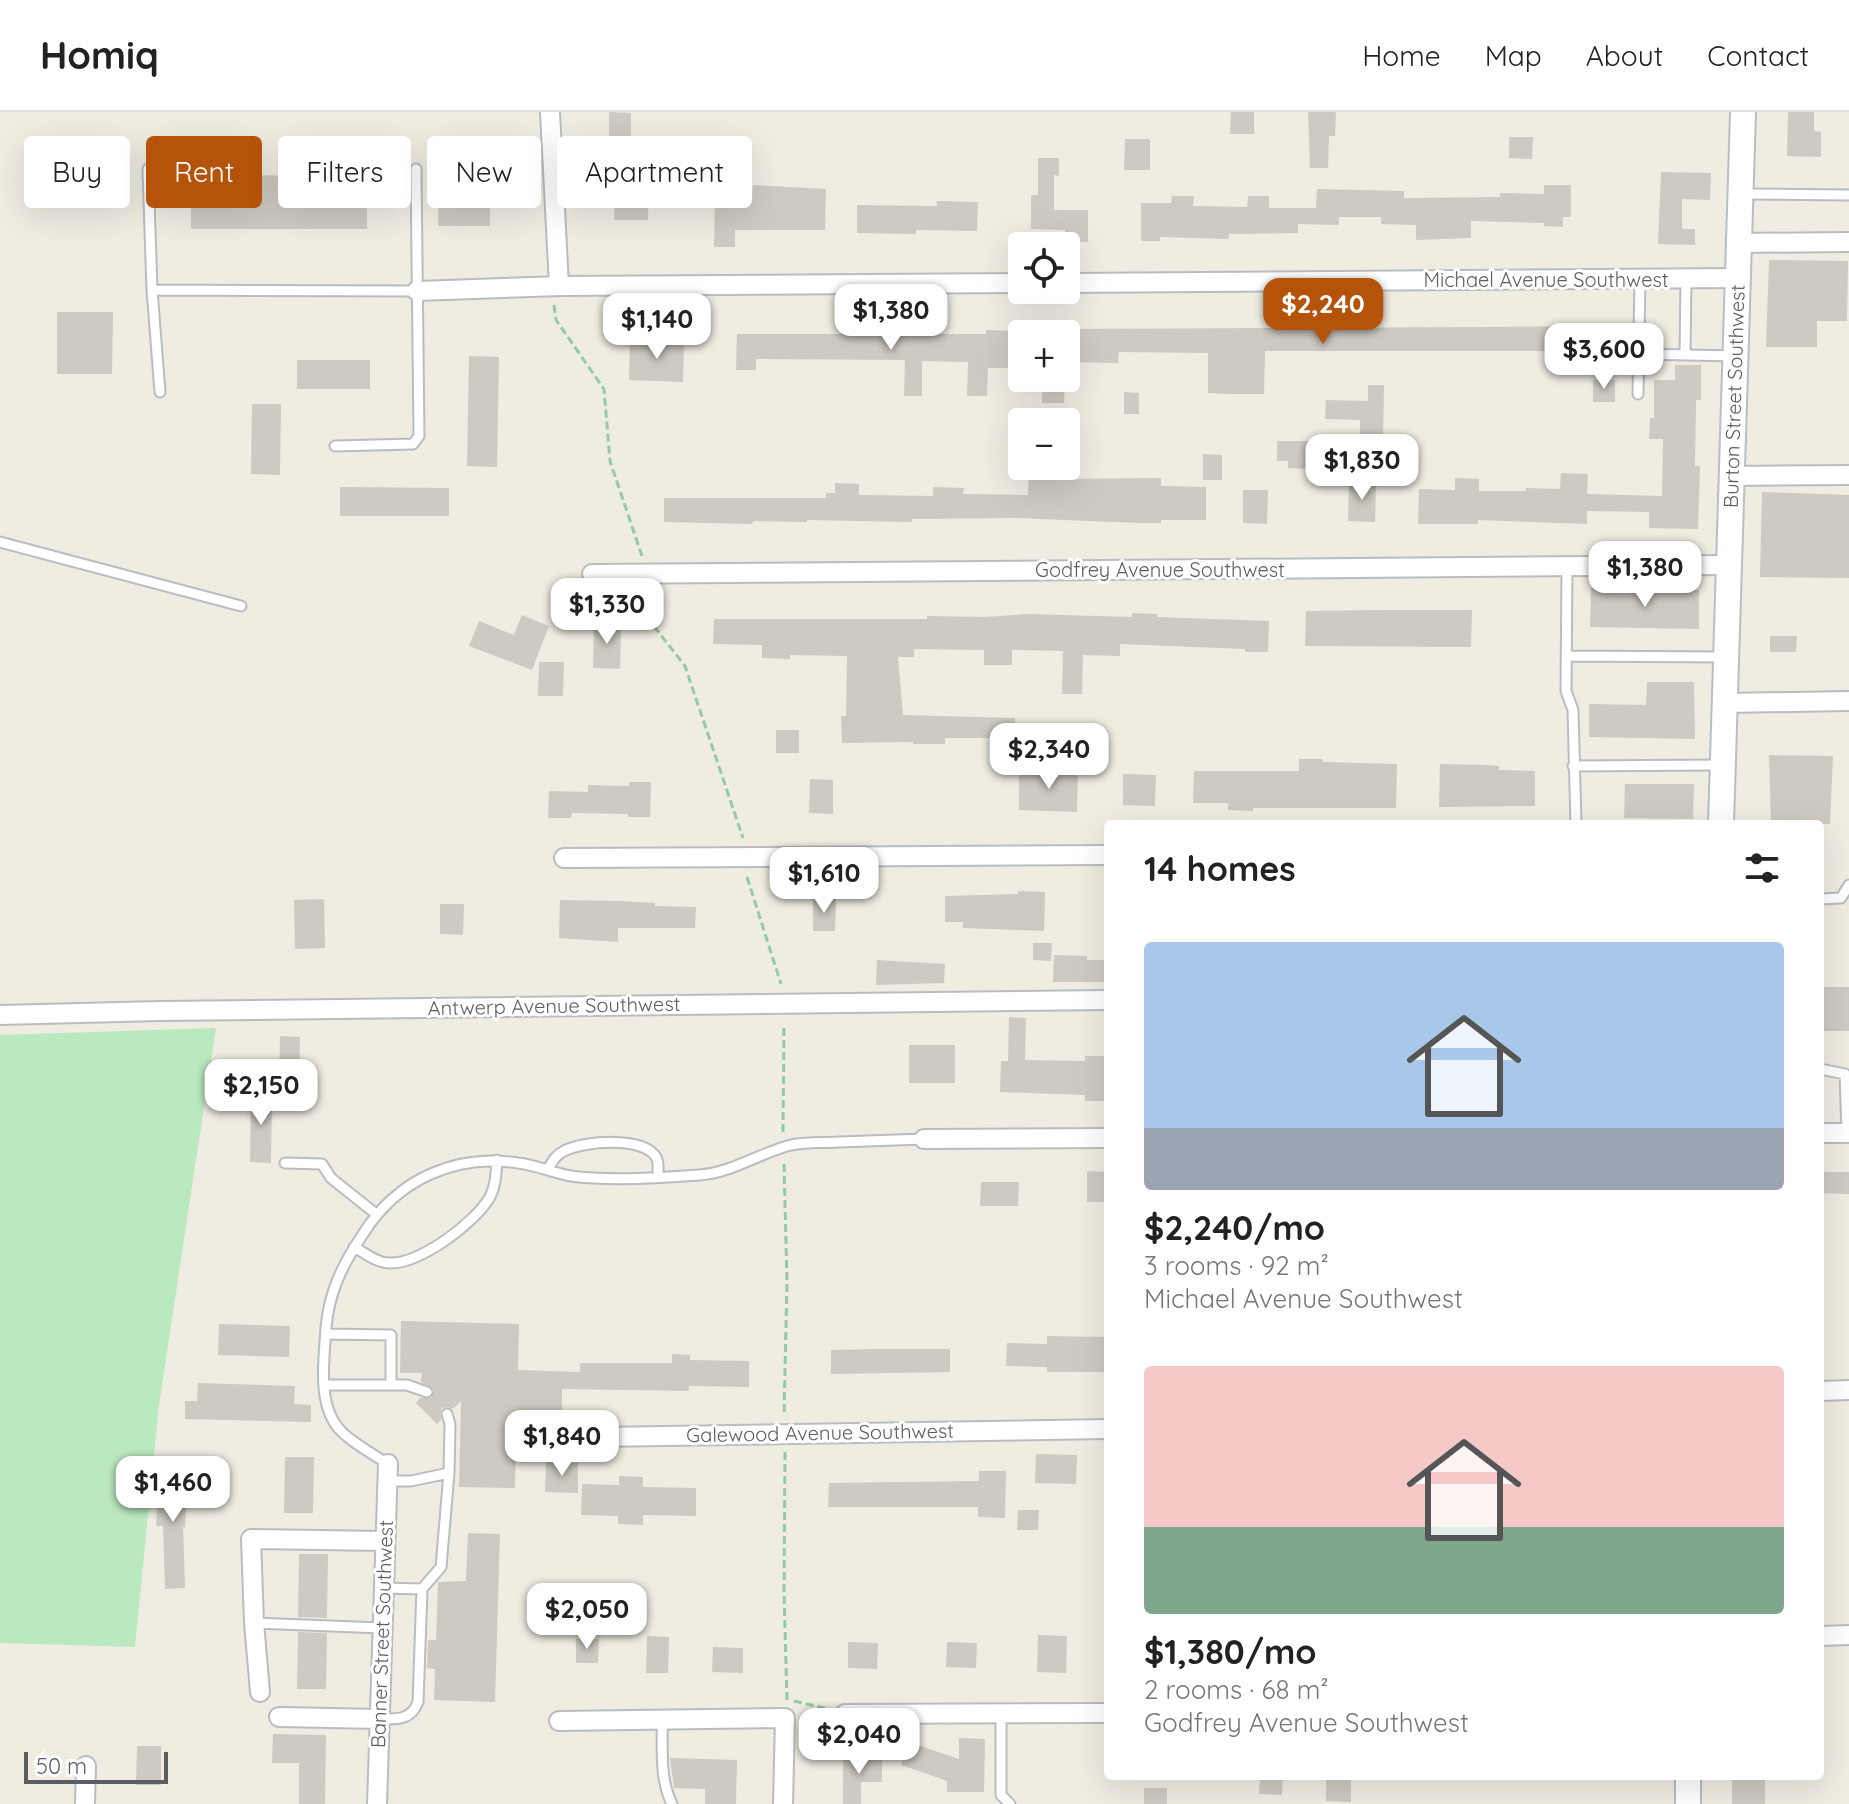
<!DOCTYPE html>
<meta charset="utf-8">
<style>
body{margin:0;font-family:Quicksand,sans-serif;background:#f2f2f2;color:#222;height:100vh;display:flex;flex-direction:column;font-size:30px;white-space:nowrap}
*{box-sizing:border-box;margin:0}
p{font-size:26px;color:#767676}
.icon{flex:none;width:44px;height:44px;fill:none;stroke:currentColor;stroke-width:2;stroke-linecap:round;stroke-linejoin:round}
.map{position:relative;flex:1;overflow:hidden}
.drawer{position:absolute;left:1104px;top:708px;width:720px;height:960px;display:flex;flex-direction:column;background:#fff;border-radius:8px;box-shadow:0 8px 32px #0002}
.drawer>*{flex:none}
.guide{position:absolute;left:24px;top:24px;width:760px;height:72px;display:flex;gap:16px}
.fabs{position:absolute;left:1008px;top:120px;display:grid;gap:16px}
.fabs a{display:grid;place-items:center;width:72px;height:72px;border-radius:8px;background:#fff;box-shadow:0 8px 32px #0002;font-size:40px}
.scale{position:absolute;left:24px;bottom:20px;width:144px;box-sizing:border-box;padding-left:8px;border:4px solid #5a5e64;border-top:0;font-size:22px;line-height:28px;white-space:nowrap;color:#5a5e64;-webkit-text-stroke:6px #fff;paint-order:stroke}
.price{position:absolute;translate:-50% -68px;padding:0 18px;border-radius:16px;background:#fff;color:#222;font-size:26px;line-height:52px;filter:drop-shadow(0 2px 4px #0008)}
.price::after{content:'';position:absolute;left:50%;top:48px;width:24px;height:18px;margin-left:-12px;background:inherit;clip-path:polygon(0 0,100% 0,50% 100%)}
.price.on{background:#b45309;color:#fff}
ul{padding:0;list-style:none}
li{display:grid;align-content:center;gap:16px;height:424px;padding:0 40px}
li span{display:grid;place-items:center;height:248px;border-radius:8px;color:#555}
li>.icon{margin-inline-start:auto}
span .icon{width:144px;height:144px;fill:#fffc;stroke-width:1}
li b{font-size:34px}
h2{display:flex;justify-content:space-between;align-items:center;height:96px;padding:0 40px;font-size:34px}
.chip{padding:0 28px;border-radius:8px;background:#fff;box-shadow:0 8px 32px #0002;font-size:28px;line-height:72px}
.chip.on{background:#b45309;color:#fff}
header{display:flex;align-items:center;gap:48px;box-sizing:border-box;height:112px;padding:0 40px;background:#fff;border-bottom:2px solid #e0e0e0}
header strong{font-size:38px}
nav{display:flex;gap:44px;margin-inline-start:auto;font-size:28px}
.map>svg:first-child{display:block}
.green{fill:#bbe9bf}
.building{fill:#cccac1}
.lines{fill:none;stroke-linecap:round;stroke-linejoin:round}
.service-casing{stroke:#babcc2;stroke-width:13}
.minor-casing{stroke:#babcc2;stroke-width:22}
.secondary-casing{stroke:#babdc5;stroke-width:28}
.path{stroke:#94caa8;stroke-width:3;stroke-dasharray:8 4;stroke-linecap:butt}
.service{stroke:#fff;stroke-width:9}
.minor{stroke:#fff;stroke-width:18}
.secondary{stroke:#fff;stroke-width:24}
.labels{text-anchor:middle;stroke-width:6;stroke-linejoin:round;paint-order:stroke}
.street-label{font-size:20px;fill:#5a5e64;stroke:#fff}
</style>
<header>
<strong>Homiq</strong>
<nav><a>Home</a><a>Map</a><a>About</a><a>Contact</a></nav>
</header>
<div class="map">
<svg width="1849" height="1692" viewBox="0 0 1849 1692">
<rect width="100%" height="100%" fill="#efede2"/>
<path class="green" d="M216,916L159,1293L135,1535L0,1531V923Z"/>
<path class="building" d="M609,0L631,1V39H649L648,108H614L616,28H609Z
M1231,0H1254V22H1230Z
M1308,0H1336L1335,24H1329L1328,56H1310Z
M1788,0H1814V19L1821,20V45L1787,44Z
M1509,25H1533L1532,47L1509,46Z
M1125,27H1150V58H1124Z
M1038,46H1059V64L1054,63V98H1088V130L1065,129V118L1031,117V83H1038Z
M438,54H490V114H438Z
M1661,60L1711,61L1710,88L1682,87V117H1695V133L1658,132Z
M191,63L367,64V117H191Z
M753,73L826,77L825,118H735V135H714L715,85H752Z
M1544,73H1571V105H1563V115L1544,114V111L1471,109V126L1416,128V113L1381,112V105H1339V113L1298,112V121L1229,122V127L1160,125V129H1141V91H1171L1172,84H1194L1193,94L1247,95L1248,84H1269V96H1316L1317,77L1404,79V86L1500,85V81L1544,82Z
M937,89L978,90L977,119L916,118V122L857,121V93L937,94Z
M1769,148L1848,149L1847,209H1817V235H1766Z
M57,200H113L112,262H57Z
M1573,211H1602L1601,257H1572V239H1265L1264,282H1229L1208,281V241L1119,240L1118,251L1066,250V217L1495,215L1573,214Z
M986,218L1022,219V247H1008V256H988L987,284H967L968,250L922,249V284H904L905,248L756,247V258H736L737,222H986Z
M630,228L684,229L683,270L629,268Z
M469,244L499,245L497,355L467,354Z
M297,248H370V277H297Z
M1675,253H1701V288H1696L1695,354H1700L1698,417L1649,416V400L1587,399V412L1478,408V412H1418L1419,377L1455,378V366L1479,367V379H1526V376L1560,377L1561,361L1588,362L1587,382L1662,384L1663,327H1649L1650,306H1654V268H1675Z
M1043,266H1065L1064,291H1042Z
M1593,268H1615V290H1593Z
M1368,273H1384L1383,333L1360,332V308L1325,307L1326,288L1368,289Z
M1124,280L1139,281V302H1124Z
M252,292H281L280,363L251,362Z
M1277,329H1309L1308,357L1288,356V349H1277Z
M1203,342L1222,343V368H1203Z
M1029,354H1058L1057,367L1161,366V374L1206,375V408H1161V411H1138L1016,406L912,407V410L807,408V410L753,409L752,412L664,410V386H826V381H835V371L859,372V383L933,384V375L964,376L963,382L1028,383Z
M1349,370H1376L1375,410L1348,409Z
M340,375L449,376V404H340Z
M1243,378H1268L1267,412L1243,411Z
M1762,380L1849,383V466L1760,465Z
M1591,476L1699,478V517L1590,515Z
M1386,498H1472L1471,535L1305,534L1306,499Z
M1132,501L1157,502V505L1269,509L1268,540H1245V537L1120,532V544L1083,543L1082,582H1062L1063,539L1012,538V553H984V538L914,537V545H898L903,603L1015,606V626H945V632H913V630L842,631L841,604H846L847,544L790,543V547L762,546V533L713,532L714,507H927V504L985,505L1027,502L1132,505Z
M522,503L549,514L532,558L469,534L479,509L514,523Z
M594,512H621L620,557L593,556Z
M1770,524H1797L1796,540H1770Z
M539,550H564L563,584H538Z
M1647,570H1694L1695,627L1589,625V592L1646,593Z
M776,618H799V641H776Z
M1769,643L1833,644L1830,712H1771Z
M1299,647H1323V650L1397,652L1396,696H1253V699L1228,698V691H1193L1194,659H1299Z
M1440,652L1487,653L1499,654V658L1535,659V694L1439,695Z
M1054,656L1078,657L1077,700L1019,698V660H1054Z
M1123,662L1156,663L1155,694L1123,693Z
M810,667L833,668V702L809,701Z
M629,670H651L650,705H628V702L572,701L571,706H548L549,679L588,680V673L629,674Z
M1625,672H1694L1693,707L1624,706Z
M1018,779L1045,780L1044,819L963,816V810H945V784L1018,782Z
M324,787L325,836L295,837L294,788Z
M813,787H836L835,819H813Z
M560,788L619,789L655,791V794L696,795L695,816H618V830L559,826Z
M440,792H464L463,823L440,822Z
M1033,831H1052L1051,849L1033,848Z
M1054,843L1087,844V848H1108V870H1053Z
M877,848L945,852L944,871L876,873Z
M1820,875H1849V919H1820Z
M1009,905L1026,906L1025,948L1085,949V944H1108V989H1085V983L1000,980L1001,949H1008Z
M280,924L300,925L299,973L279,972Z
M909,933H955V971H909Z
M251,979L272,980L271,1051L250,1050Z
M1087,1059L1108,1060V1090H1087Z
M1820,1060H1849V1082L1820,1081Z
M981,1070H1019L1018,1094H980Z
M401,1209L519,1212L518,1258L580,1260V1251H672V1242L690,1243V1248L749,1249V1275L689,1274V1279L562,1277V1300H517L515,1376L459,1375L461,1289L453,1297L448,1295L442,1296L440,1301L441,1308L437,1312L416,1291L420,1286H431L434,1279L432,1275L421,1270L422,1261H400Z
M219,1212L290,1214L289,1245L218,1243Z
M1047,1224L1108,1225V1260H1047V1255L1006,1254L1007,1231L1047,1232Z
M876,1237H950V1260L831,1262V1238Z
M198,1271L295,1274L294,1292L311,1293V1310L185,1307V1289H197Z
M1036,1342L1077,1343L1076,1372L1035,1371Z
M285,1345H314L313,1401H284Z
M546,1350L578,1351V1381L545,1380Z
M159,1358L188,1359L185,1416L183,1415L185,1476L165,1477L163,1414H156Z
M979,1359H1006L1005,1406L978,1405V1395H828L829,1371L979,1369Z
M619,1364L643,1365V1375L696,1376V1404L643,1403V1413L618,1412V1404L581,1403L582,1372L619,1373Z
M1018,1398H1039L1038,1418H1017Z
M468,1421L500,1422L495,1590L434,1588L435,1557L427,1556L428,1528H436L438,1470L466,1469Z
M299,1442H328L327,1506L298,1505Z
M558,1484H582L581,1505H558Z
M298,1520L327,1521L326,1577H297Z
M1038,1523L1067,1524L1066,1561L1037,1560Z
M647,1524L669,1525L668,1561H646Z
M576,1527H599L598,1551H576Z
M848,1530L878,1531L877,1557L848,1556Z
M947,1530L977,1531L976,1556L946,1555Z
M713,1535L743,1536V1561L712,1560Z
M273,1622L326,1623L325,1692H299V1651H272Z
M959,1626L985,1627L984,1680H947V1669L901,1653L909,1630L959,1647Z
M137,1634H161V1673H136Z
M843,1644L882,1645V1670H861V1692H843Z
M670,1646L737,1648L736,1692H705V1677L674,1676Z
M1260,1664H1283L1282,1683L1259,1682Z
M1732,1664H1765V1692H1732Z
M1326,1667L1351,1668V1690L1326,1689Z
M1144,1676H1167V1692H1144Z"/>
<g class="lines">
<g class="service-casing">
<path id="service" d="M148,57L152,178L160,280
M1744,82L1849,83
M152,178L417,179
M1639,242L1736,244
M1685,243L1686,167
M1638,282L1640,167
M335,334L413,332L419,324L416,57
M0,430L241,494
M1567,455L1566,579L1573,598L1576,712
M1566,544L1724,545
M1573,654L1720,653
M1820,787L1841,786L1849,773
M1820,957L1845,962L1847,1021
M285,1051L322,1052L331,1066L376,1102
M548,1058C551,1050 556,1043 564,1039C583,1029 643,1024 656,1045C659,1050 658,1058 658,1064
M354,1135C365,1141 375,1150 388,1151C419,1153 475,1111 490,1085C496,1073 496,1061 497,1048
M326,1222L391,1223V1273
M325,1273H407L427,1280
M388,1352C373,1342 356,1333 343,1321C316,1296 324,1249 326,1216C329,1179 343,1152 363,1122C397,1068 455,1041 518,1051C536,1053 553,1061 571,1064C608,1069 661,1066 699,1063C732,1061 759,1041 791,1033C807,1030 823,1031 839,1030C868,1029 896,1028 924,1027
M387,1369H411L449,1361
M383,1476L422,1477
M254,1511L382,1516
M1001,1602V1683L1010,1692
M379,1607C396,1607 411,1609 418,1590L422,1477L441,1455L449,1361L450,1312L447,1302
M662,1608C663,1636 659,1666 672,1692"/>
</g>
<g class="minor-casing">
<path id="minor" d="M550,0L559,174
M1738,131L1849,130
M1066,171L1738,166
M417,179L562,174L1022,171
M1732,364L1849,363
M592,462L1729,453
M1726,591L1849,589
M564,746L1108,743
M0,903L160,899L1108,888
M1820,1021H1849
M924,1027L1108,1026
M1820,1279L1849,1278
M533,1326L1108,1317
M1820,1524L1849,1523
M260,1580L254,1511L251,1427L384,1429
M845,1602L1108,1601
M279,1605L379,1607
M559,1609L785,1606L783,1692
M85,1692L86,1654
M377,1692L388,1352"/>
</g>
<g class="secondary-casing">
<g id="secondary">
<path id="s1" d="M1721,712L1743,0"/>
<path d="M1688,1692V1664"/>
</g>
</g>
<path class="path" d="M554,193L556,208L604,277L610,349L642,444
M648,479L653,513L685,554L743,726
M747,765L781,872
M783,1020L784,912
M784,1052L787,1170L784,1304
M785,1340L784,1481L787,1588
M794,1589L829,1597"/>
<use href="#service" class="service"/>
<use href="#minor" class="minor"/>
<use href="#secondary" class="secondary"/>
</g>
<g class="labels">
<g class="street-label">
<text x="1546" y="175">Michael Avenue Southwest</text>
<text dy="7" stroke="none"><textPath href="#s1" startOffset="428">Burton Street Southwest</textPath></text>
<text x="1160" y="465">Godfrey Avenue Southwest</text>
<text transform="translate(554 894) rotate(-1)" y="7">Antwerp Avenue Southwest</text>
<text transform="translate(820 1321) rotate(-1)" y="7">Galewood Avenue Southwest</text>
<text transform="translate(382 1522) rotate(-88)" y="7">Banner Street Southwest</text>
</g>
</g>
</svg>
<div class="fabs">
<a><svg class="icon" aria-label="locate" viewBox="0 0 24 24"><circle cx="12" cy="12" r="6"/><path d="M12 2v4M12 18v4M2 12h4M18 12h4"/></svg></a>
<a>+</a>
<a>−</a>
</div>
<div class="scale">50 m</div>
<b class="price on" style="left:1323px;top:234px">$2,240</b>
<b class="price" style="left:891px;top:240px">$1,380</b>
<b class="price" style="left:657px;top:249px">$1,140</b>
<b class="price" style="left:1604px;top:279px">$3,600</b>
<b class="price" style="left:1362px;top:390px">$1,830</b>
<b class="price" style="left:1645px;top:497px">$1,380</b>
<b class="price" style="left:607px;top:534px">$1,330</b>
<b class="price" style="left:1049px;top:679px">$2,340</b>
<b class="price" style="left:824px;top:803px">$1,610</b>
<b class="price" style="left:261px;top:1015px">$2,150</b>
<b class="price" style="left:562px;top:1366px">$1,840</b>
<b class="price" style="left:173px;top:1412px">$1,460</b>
<b class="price" style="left:587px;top:1539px">$2,050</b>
<b class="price" style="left:859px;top:1664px">$2,040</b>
<div class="guide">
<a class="chip">Buy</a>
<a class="chip on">Rent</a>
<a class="chip">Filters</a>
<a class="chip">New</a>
<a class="chip">Apartment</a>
</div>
<section class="drawer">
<h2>14 homes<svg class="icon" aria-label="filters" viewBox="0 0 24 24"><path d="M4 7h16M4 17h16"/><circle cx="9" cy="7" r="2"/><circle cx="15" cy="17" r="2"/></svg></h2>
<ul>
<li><span style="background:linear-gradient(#a9c7e8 75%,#9aa5b1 0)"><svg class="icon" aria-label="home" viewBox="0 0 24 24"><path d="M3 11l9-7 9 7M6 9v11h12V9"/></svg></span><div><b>$2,240/mo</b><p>3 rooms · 92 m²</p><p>Michael Avenue Southwest</p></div></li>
<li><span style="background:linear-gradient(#f6c9c9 65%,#7fa58c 0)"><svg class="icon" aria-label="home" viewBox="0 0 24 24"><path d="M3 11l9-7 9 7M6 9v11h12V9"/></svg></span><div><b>$1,380/mo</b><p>2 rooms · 68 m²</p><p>Godfrey Avenue Southwest</p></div></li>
</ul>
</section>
</div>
